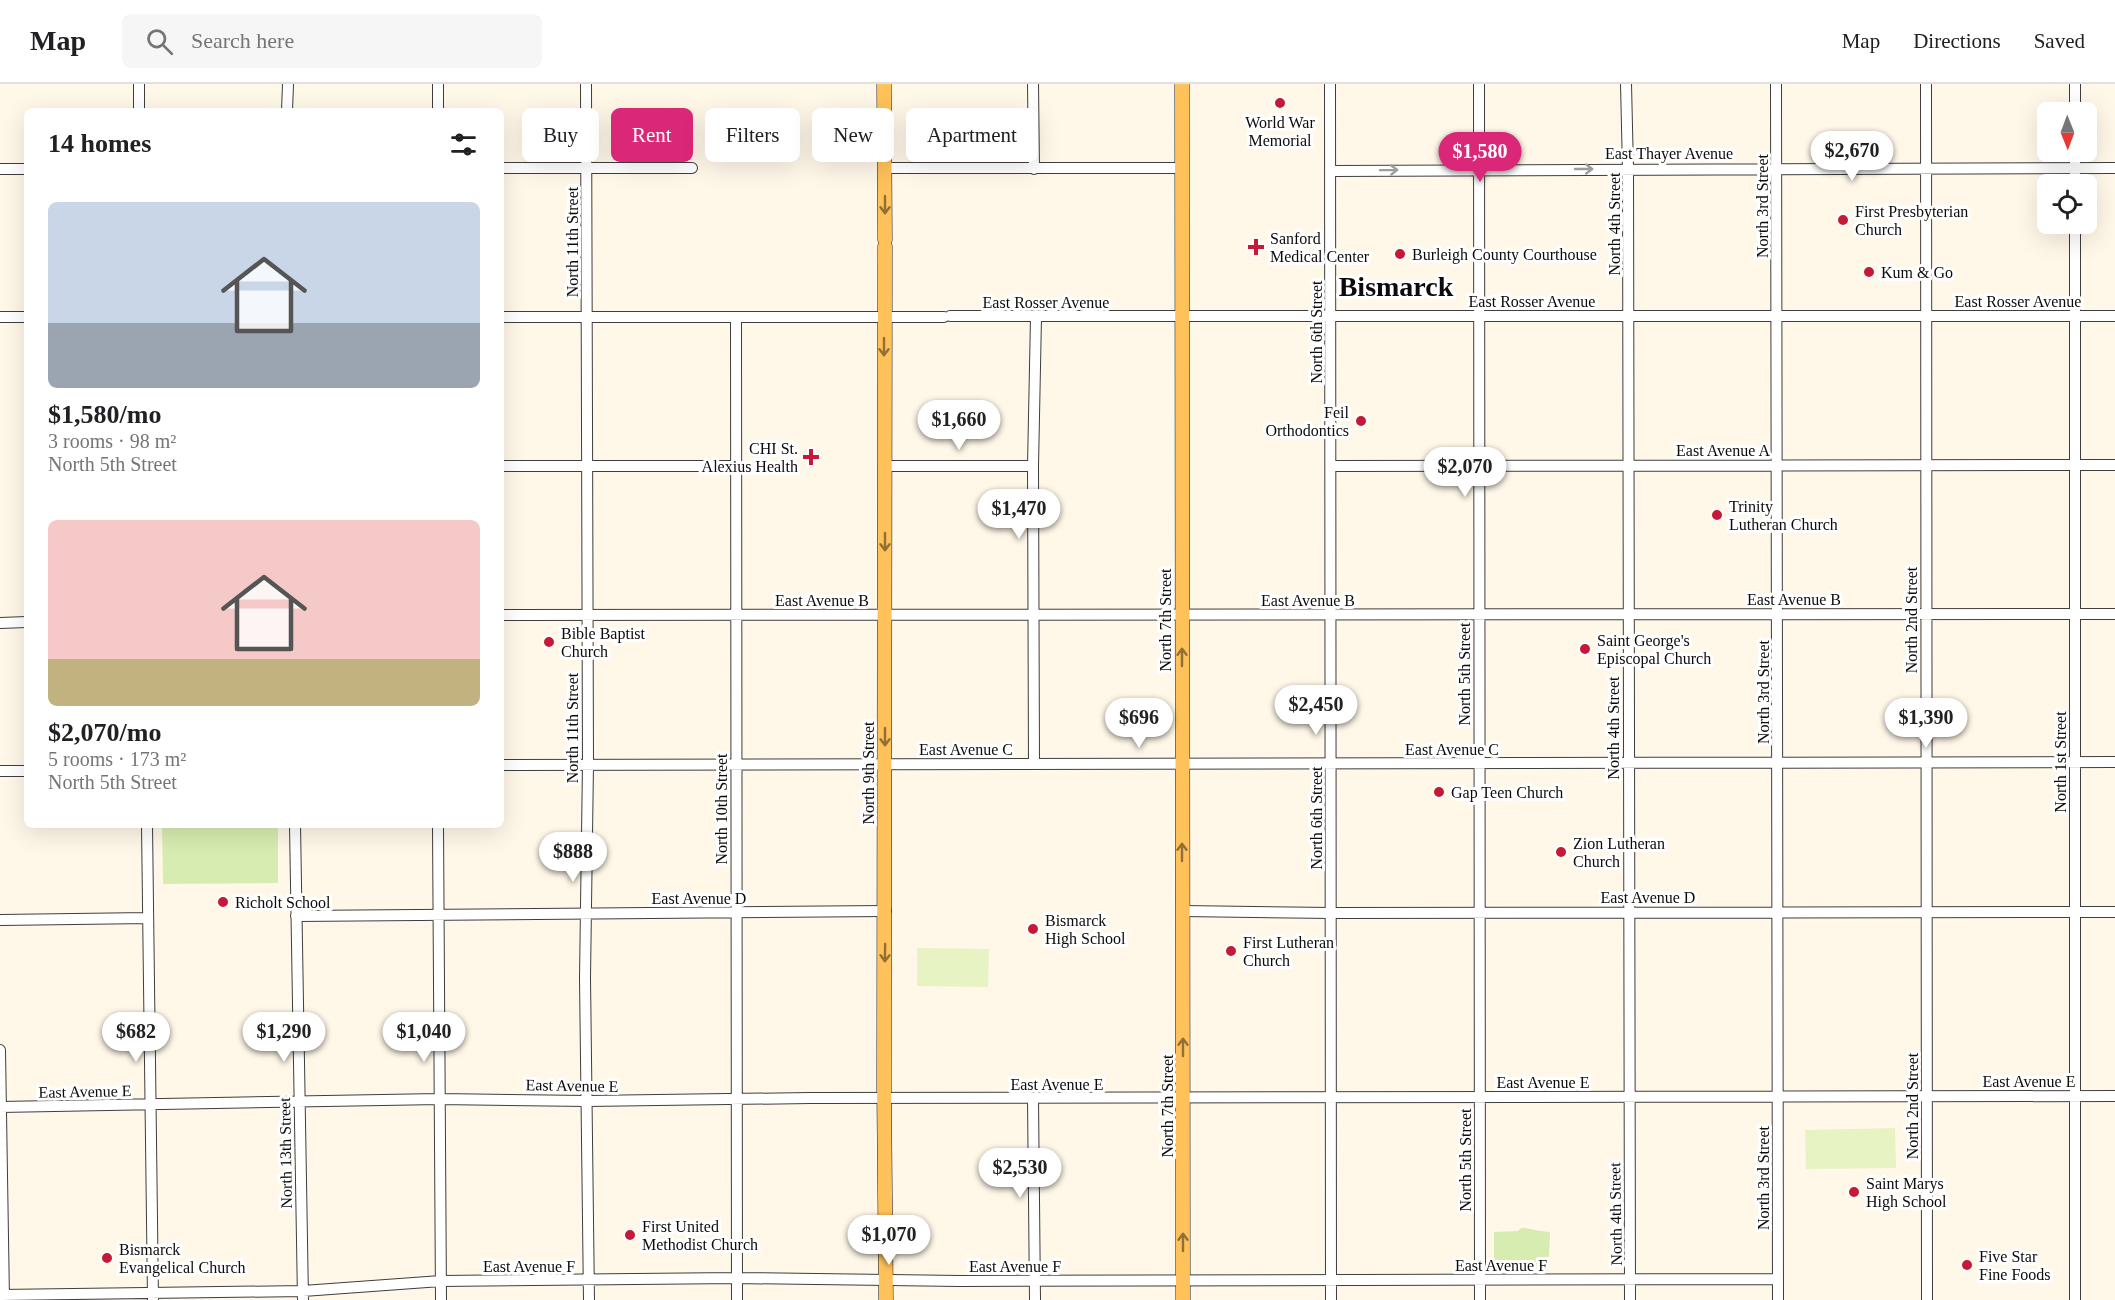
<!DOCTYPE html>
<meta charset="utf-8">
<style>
body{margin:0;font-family:Georgia,serif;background:#f6f6f6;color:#202124;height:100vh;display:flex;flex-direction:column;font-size:22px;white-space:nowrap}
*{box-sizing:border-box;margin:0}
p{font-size:20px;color:#757577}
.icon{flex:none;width:33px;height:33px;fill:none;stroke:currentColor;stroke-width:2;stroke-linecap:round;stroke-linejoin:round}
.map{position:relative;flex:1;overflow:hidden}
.details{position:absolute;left:24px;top:24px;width:480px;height:720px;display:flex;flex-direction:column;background:#fff;border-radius:9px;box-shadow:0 6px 24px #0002}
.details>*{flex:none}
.guide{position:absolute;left:522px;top:24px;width:570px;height:54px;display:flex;gap:12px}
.needle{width:39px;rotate:179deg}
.controls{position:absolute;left:2037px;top:18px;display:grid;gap:12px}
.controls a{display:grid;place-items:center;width:60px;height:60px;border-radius:9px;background:#fff;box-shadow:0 6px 24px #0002;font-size:30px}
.price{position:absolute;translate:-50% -51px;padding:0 14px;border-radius:21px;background:#fff;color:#222;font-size:20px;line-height:39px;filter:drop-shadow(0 2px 3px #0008)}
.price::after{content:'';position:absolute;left:50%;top:36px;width:18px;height:14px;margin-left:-9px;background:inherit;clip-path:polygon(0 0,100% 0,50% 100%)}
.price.selected{background:#db2777;color:#fff}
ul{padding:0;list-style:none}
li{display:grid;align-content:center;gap:12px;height:318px;padding:0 24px}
li span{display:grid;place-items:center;height:186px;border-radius:9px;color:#555}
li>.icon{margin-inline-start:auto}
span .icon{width:108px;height:108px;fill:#fffc;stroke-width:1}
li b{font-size:26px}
h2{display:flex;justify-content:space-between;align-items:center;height:72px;padding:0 24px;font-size:26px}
.tag{padding:0 21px;border-radius:9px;background:#fff;box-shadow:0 6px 24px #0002;font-size:21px;line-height:54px}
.tag.selected{background:#db2777;color:#fff}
header{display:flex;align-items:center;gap:36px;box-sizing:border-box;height:84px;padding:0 30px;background:#fff;border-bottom:2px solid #e0e0e0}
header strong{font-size:28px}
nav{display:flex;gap:33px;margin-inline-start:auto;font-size:21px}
.search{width:420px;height:54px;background:#f6f6f6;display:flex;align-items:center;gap:15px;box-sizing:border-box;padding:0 21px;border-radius:9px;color:#757577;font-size:22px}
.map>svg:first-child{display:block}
.green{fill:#d7ecb0}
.pitch{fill:#e8f3c3}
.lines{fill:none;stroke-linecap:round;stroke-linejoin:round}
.minor-casing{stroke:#3e3e3e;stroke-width:12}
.major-casing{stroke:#1c1c1c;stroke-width:15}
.minor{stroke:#fff;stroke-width:10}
.major{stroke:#ffc159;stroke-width:14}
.oneway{stroke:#9d9d9d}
.oneway2{stroke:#916f36}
.poi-dot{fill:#c61937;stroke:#fff;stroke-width:2}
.labels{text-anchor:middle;stroke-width:6;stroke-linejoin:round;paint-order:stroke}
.poi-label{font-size:16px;fill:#0b0b0b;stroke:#fff;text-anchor:start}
.street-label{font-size:16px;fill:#0b0b0b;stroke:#fff}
.town-label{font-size:28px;font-weight:bold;fill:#0b0b0b;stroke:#fff}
</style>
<header>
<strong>Map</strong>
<div class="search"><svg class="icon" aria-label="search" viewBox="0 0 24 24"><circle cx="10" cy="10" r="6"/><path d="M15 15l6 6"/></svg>Search here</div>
<nav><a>Map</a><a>Directions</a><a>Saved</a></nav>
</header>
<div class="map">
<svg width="2115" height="1216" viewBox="0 0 2115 1216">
<rect width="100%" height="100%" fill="#fff8e9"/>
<path class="green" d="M162,741H278V799L163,800Z
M1521,1144C1531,1144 1539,1148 1550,1148L1549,1171L1547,1177V1187L1494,1186V1148L1518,1147Z"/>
<path class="pitch" d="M917,864L989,865L988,903L917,902Z
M1895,1044L1896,1084L1806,1085L1805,1046Z"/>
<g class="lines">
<g class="minor-casing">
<path id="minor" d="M139,0V27
M438,0V27
M586,0L588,680L585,894L589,1216
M1033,0L1034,85
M1330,0L1331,1216
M1479,0L1480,1216
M1626,0L1628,85L1630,1216
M1776,0L1778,1216
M1926,0L1927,1216
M287,27L288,0
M2075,28V0
M2075,68V100
M501,84H692
M884,84H1182
M0,85H27
M1331,87L2115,84
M2075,140V1216
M950,232H2115
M0,233H27
M501,233H944
M736,233L737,1216
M501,382H736
M884,382H1033
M1331,382L2115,381
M501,531L2115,530
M0,539L27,538
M1034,680L1033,382L1036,233
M501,681L2115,678
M0,687H27
M147,741L153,1215
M295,741L303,1216
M438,741L441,1216
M1182,827L1331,829L2115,828
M296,832L886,827
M0,836L148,834
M0,966L4,1216
M1033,1015L1035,1216
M0,1023L439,1015L587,1017L810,1014L2115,1012
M0,1211L303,1207L441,1197L736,1194L960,1197L1778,1195"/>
</g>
<g class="major-casing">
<path id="major" d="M884,0L885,156
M1182,0L1183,1216
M885,162L884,1002L886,1216"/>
</g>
<use href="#minor" class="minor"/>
<use href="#major" class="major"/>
</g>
<defs><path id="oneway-shaft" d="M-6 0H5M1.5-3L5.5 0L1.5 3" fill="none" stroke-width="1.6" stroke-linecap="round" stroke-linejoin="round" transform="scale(1.5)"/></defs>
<g class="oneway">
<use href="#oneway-shaft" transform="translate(1584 85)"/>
<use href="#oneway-shaft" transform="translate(1389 86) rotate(-1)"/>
</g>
<g class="oneway2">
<use href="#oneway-shaft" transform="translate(885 121) rotate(90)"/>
<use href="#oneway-shaft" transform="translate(884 263) rotate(90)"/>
<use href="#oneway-shaft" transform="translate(885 458) rotate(90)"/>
<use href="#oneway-shaft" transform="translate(1182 573) rotate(-90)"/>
<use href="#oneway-shaft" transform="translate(885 653) rotate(90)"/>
<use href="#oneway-shaft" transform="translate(1182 768) rotate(-90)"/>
<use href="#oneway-shaft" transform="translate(885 869) rotate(91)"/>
<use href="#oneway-shaft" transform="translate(1183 963) rotate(-90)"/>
<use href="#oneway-shaft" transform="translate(1183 1158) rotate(-90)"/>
</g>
<g class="poi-dot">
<circle cx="1280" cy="19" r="6"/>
<circle cx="1843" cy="136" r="6"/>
<path d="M1253 154h6v6h6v6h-6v6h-6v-6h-6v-6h6z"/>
<circle cx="1400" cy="170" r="6"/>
<circle cx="1869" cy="188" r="6"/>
<circle cx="1361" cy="337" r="6"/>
<path d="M808 364h6v6h6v6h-6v6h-6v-6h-6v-6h6z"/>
<circle cx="1717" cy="431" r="6"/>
<circle cx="549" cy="558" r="6"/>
<circle cx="1585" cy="565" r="6"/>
<circle cx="1439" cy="708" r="6"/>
<circle cx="1561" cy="768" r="6"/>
<circle cx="223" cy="818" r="6"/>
<circle cx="1033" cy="845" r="6"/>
<circle cx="1231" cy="867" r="6"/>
<circle cx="1854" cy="1108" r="6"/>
<circle cx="630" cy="1151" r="6"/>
<circle cx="107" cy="1174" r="6"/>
<circle cx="1967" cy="1181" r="6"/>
</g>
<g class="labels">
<g class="poi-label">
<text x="1280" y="44" text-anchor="middle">World War<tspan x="1280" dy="18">Memorial</tspan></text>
<text x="1855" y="133">First Presbyterian<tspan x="1855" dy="18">Church</tspan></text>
<text x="1270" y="160">Sanford<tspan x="1270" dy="18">Medical Center</tspan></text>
<text x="1412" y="176">Burleigh County Courthouse</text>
<text x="1881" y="194">Kum &amp; Go</text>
<text x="1349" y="334" text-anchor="end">Feil<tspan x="1349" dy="18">Orthodontics</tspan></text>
<text x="798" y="370" text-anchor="end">CHI St.<tspan x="798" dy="18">Alexius Health</tspan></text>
<text x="1729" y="428">Trinity<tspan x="1729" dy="18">Lutheran Church</tspan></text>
<text x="561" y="555">Bible Baptist<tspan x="561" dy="18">Church</tspan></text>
<text x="1597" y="562">Saint George's<tspan x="1597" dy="18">Episcopal Church</tspan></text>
<text x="1451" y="714">Gap Teen Church</text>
<text x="1573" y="765">Zion Lutheran<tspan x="1573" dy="18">Church</tspan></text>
<text x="235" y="824">Richolt School</text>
<text x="1045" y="842">Bismarck<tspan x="1045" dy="18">High School</tspan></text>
<text x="1243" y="864">First Lutheran<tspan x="1243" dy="18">Church</tspan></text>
<text x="1866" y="1105">Saint Marys<tspan x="1866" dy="18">High School</tspan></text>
<text x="642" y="1148">First United<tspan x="642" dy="18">Methodist Church</tspan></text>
<text x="119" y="1171">Bismarck<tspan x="119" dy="18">Evangelical Church</tspan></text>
<text x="1979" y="1178">Five Star<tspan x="1979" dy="18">Fine Foods</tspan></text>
</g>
<g class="street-label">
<text x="1669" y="75">East Thayer Avenue</text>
<text transform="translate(1762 122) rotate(-90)" y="6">North 3rd Street</text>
<text transform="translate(1614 140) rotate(-90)" y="6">North 4th Street</text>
<text transform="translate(572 158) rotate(-90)" y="6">North 11th Street</text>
<text x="1532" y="223">East Rosser Avenue</text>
<text x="2018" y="223">East Rosser Avenue</text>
<text x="1046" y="224">East Rosser Avenue</text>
<text transform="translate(1316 248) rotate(-90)" y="6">North 6th Street</text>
<text x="1723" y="372">East Avenue A</text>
<text x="1794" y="521">East Avenue B</text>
<text x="822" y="522">East Avenue B</text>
<text x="1308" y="522">East Avenue B</text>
<text transform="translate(1165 536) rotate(-90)" y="6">North 7th Street</text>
<text transform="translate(1911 536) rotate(-90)" y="6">North 2nd Street</text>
<text transform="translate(1464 590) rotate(-90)" y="6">North 5th Street</text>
<text transform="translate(1763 608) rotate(-90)" y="6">North 3rd Street</text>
<text transform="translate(572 644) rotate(-90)" y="6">North 11th Street</text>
<text transform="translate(1613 644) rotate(-90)" y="6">North 4th Street</text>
<text x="966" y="671">East Avenue C</text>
<text x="1452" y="671">East Avenue C</text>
<text transform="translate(2060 678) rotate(-90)" y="6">North 1st Street</text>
<text transform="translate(868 689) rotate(-90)" y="6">North 9th Street</text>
<text transform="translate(721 725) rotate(-90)" y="6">North 10th Street</text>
<text transform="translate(1316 734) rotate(-90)" y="6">North 6th Street</text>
<text x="1648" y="819">East Avenue D</text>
<text x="699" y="820">East Avenue D</text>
<text x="2029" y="1003">East Avenue E</text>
<text x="1543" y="1004">East Avenue E</text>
<text x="1057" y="1006">East Avenue E</text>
<text transform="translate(572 1001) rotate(1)" y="6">East Avenue E</text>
<text transform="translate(85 1007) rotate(-1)" y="6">East Avenue E</text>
<text transform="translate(1167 1022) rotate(-90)" y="6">North 7th Street</text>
<text transform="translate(1912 1022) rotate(-90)" y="6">North 2nd Street</text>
<text transform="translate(285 1069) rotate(-91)" y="6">North 13th Street</text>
<text transform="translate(1465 1076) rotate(-90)" y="6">North 5th Street</text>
<text transform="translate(1763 1094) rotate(-90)" y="6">North 3rd Street</text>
<text transform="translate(1615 1130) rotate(-91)" y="6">North 4th Street</text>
<text x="1501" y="1187">East Avenue F</text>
<text x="529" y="1188">East Avenue F</text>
<text x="1015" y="1188">East Avenue F</text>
</g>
<g class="town-label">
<text x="1396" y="212">Bismarck</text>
</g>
</g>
</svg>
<div class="controls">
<a><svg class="needle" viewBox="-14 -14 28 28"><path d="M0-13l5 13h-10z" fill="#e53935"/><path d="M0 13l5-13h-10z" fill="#757577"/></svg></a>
<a><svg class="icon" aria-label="locate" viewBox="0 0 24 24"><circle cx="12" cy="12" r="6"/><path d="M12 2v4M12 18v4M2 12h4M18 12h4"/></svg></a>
</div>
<b class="price" style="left:1852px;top:98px">$2,670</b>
<b class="price selected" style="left:1480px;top:99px">$1,580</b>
<b class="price" style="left:959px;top:367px">$1,660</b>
<b class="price" style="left:1465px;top:414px">$2,070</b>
<b class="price" style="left:1019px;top:456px">$1,470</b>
<b class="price" style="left:1316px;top:652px">$2,450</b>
<b class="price" style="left:1139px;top:665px">$696</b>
<b class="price" style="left:1926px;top:665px">$1,390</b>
<b class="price" style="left:573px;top:799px">$888</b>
<b class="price" style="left:136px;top:979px">$682</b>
<b class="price" style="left:284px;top:979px">$1,290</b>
<b class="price" style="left:424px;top:979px">$1,040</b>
<b class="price" style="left:1020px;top:1115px">$2,530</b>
<b class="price" style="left:889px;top:1182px">$1,070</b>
<div class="guide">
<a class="tag">Buy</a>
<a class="tag selected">Rent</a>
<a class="tag">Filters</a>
<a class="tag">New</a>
<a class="tag">Apartment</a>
</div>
<section class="details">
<h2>14 homes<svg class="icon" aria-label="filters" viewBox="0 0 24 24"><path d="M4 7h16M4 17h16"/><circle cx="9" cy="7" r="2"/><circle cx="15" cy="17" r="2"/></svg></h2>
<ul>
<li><span style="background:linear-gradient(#c9d6e8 65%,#9aa5b1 0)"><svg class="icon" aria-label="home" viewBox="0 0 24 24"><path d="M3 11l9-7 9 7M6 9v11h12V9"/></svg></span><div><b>$1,580/mo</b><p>3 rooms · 98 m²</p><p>North 5th Street</p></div></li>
<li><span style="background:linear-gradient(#f6c9c9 75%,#c2b280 0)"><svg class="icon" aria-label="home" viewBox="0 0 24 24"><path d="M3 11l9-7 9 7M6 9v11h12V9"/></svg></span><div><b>$2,070/mo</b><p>5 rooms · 173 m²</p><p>North 5th Street</p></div></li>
</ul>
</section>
</div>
